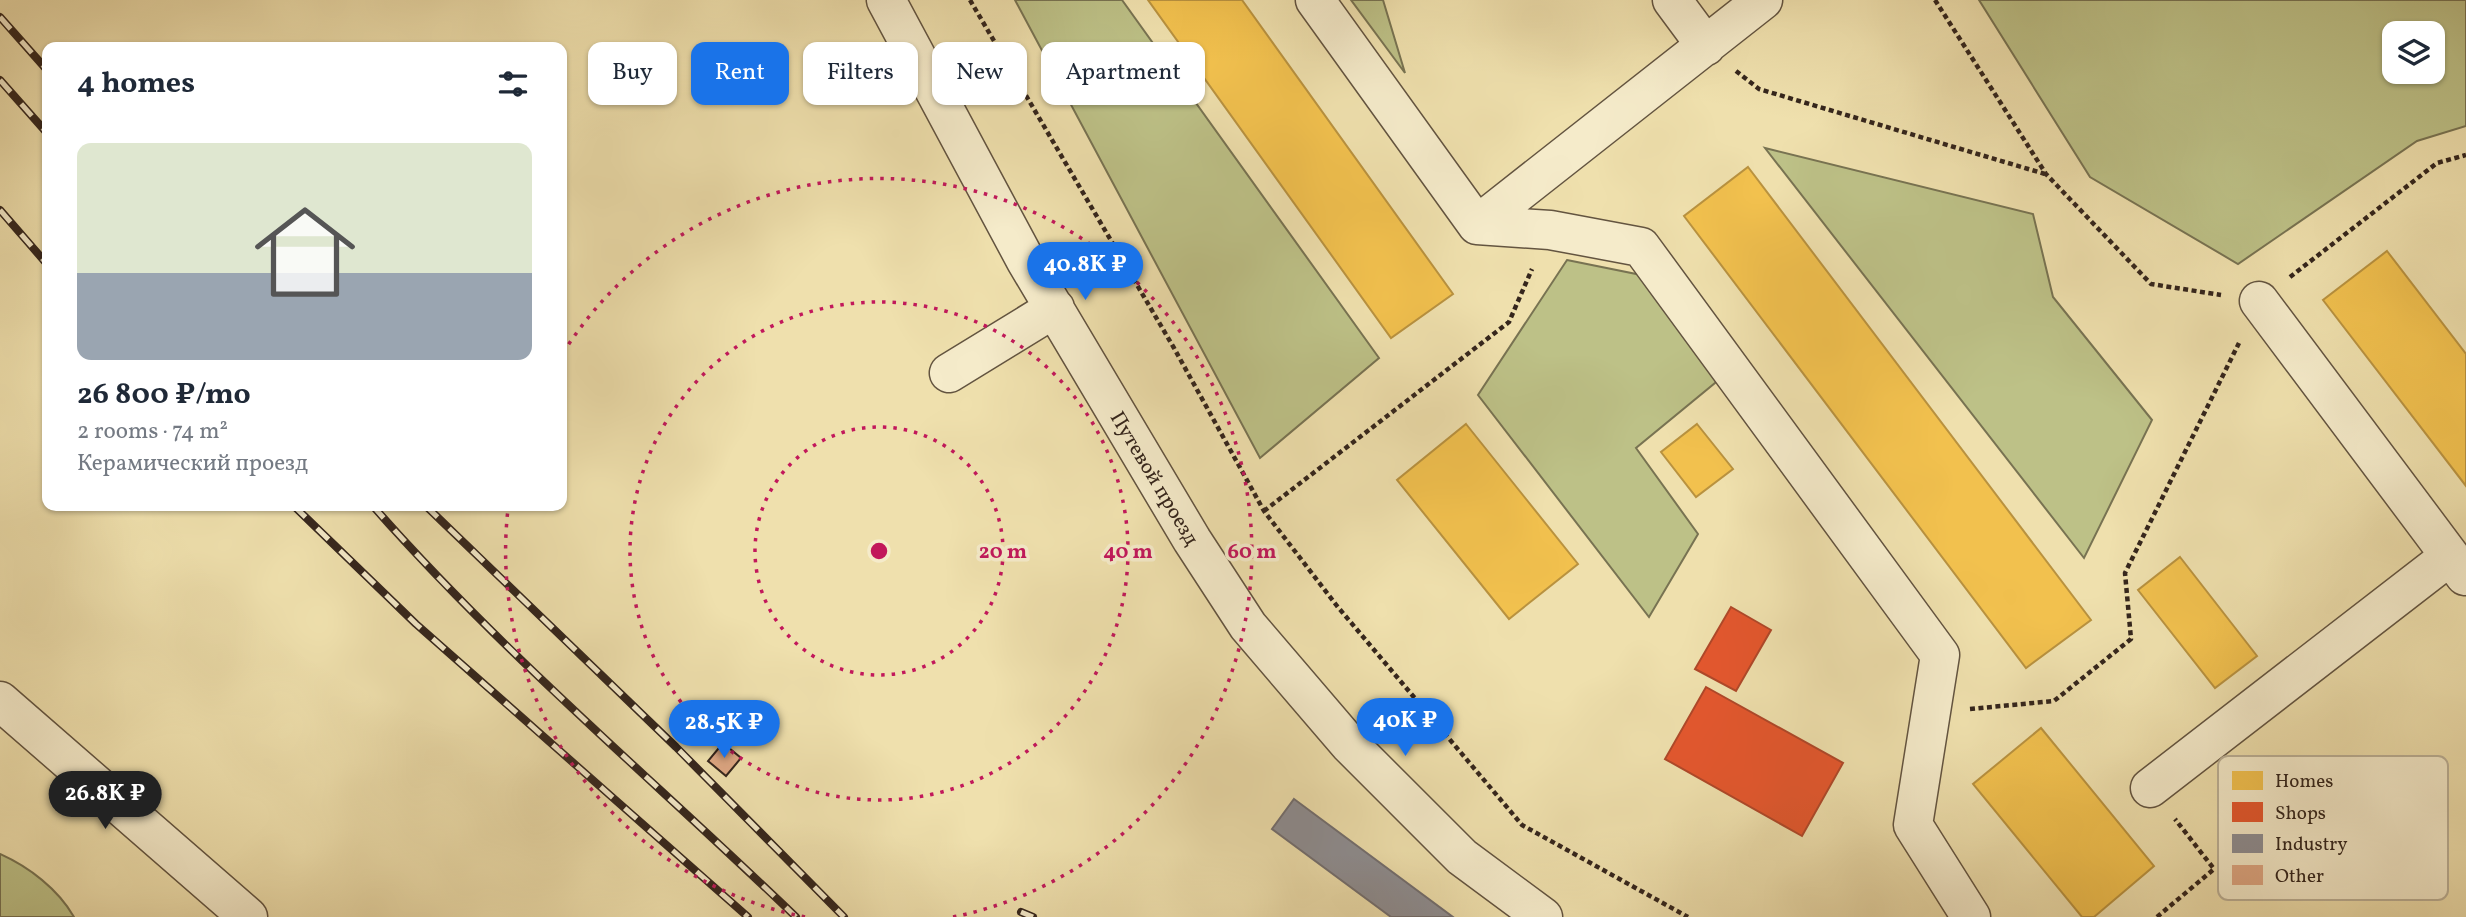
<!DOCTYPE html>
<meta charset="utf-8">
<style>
body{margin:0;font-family:Vollkorn,serif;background:#f2f2f3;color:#1f2937;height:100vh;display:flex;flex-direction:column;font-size:26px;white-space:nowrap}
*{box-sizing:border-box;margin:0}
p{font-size:23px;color:#747a83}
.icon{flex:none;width:38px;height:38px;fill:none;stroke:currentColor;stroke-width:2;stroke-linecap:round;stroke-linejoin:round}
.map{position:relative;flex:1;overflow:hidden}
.drawer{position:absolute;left:42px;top:42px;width:525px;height:469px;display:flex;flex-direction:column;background:#fff;border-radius:14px;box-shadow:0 2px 5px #0004}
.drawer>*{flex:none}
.hud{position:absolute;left:588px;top:42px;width:665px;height:63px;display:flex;gap:14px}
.tools{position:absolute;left:2382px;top:21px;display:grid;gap:14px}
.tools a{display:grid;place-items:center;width:63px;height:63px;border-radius:14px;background:#fff;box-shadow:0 2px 5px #0004;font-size:35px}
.price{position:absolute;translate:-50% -60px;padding:0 16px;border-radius:24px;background:#1a73e8;color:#fff;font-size:23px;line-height:46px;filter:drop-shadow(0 2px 4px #0008)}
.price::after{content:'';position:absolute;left:50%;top:42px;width:21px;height:16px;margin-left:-10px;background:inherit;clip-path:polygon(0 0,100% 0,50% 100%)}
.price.on{background:#222;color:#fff}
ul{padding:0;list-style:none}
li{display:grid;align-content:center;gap:14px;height:371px;padding:0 35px}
li span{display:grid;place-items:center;height:217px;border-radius:14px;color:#555}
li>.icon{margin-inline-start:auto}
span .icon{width:126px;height:126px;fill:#fffc;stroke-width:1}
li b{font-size:30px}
h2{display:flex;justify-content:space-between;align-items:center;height:84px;padding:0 35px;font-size:30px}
.pill{padding:0 24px;border-radius:14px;background:#fff;box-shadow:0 2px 5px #0004;font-size:24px;line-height:63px}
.pill.on{background:#1a73e8;color:#fff}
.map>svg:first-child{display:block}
.green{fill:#bdc187;stroke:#787352;stroke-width:2;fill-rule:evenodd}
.homes{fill:#f2c14e;stroke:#b9923f;stroke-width:2}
.shops{fill:#e4572e;stroke:#af4829;stroke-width:2}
.industry{fill:#8d8d92;stroke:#726e6f;stroke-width:2}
.building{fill:#dea783;stroke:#34251c;stroke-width:2}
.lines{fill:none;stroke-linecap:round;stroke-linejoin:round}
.minor-casing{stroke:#635440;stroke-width:41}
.path{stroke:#34251c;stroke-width:4.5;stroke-dasharray:5 3.5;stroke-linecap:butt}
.minor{stroke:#f5ebca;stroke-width:38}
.rail-casing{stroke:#34251c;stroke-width:8}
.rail{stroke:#f5ebca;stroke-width:5;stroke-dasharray:16;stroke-linecap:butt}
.ring{fill:none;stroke:#c2185b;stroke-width:3.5;stroke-dasharray:3.5 7}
.labels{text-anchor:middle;stroke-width:7;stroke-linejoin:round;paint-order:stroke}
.street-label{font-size:21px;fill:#34251c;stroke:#f5ebca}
.key{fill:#f5ebca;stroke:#bbb096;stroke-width:2}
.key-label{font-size:19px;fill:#34251c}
.centre{fill:#c2185b;stroke:#f5ebca;stroke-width:3.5}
.ring-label{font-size:21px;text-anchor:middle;font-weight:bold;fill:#c2185b;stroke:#f5ebca;stroke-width:7;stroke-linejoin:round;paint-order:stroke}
</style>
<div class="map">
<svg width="2466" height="917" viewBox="0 0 2466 917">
<rect width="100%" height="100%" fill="#efe0ad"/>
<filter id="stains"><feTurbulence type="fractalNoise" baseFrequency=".00286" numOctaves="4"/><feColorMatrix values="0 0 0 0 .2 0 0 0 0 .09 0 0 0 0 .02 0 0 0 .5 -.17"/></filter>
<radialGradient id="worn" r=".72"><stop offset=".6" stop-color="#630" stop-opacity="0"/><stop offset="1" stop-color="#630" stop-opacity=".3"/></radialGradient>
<path class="green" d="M1015,0H1122L1379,358L1260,458Z
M1351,0H1383L1405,73Z
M1979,0H2466V126L2417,141L2238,264L2090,177ZM2394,33H2432V72H2394Z
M1765,148L2033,214L2053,297L2152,420L2084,558Z
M1567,260L1641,275L1721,378L1636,448L1698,534L1649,617L1478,395Z
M0,854C29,867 58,889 74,917H0Z"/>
<path class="homes" d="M1148,0H1242L1453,294L1391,338Z
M1748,167L2091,620L2026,668L1684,216Z
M2387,251L2466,354V486L2323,300Z
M1466,424L1578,564L1509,619L1397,480Z
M1697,424L1733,469L1696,497L1661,452Z
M2180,557L2257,656L2215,688L2138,590Z
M2041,728L2154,866L2094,917H2082L1973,784Z"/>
<path class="shops" d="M1731,607L1771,630L1736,691L1695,669Z
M1706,687L1843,763L1802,836L1665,759Z"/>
<path class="industry" d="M1294,799L1453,917H1391L1272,829Z"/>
<path class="building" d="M723,743L741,758L726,776L708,761Z"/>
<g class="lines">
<g class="minor-casing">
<path id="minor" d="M886,0L1026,261L1192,540L1248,626L1349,744L1462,857L1543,917
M1315,0L1477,225L1550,230L1641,247L1940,655L1913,825L1971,917
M1672,0L1706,46
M1477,225L1763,0
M2259,301L2465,576
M949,373L1055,308
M0,701L248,917
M2150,788L2450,556"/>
</g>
<path class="path" d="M970,0L1174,348L1264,511L1337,606L1522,825L1688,917
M1935,0L2046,174L2151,284L2221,295
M1736,71L1759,89L2045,174
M2290,277L2437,163L2466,155
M1264,511L1509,322L1532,269
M1970,709L2054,701L2131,639L2125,573L2239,343
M2157,917L2214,869L2175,819"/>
<use href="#minor" class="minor"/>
<g class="rail-casing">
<path id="rail" d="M0,17L47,70
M0,80L47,133
M0,210L47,264
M294,506L416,624L748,917
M373,506C503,654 655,781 796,917
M426,506L676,747L844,917
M1021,912L1033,917"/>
</g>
<use href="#rail" class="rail"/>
</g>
<g class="ring">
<circle cx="879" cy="551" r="124"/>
<circle cx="879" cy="551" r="249"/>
<path d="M805 917A373 373 0 0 1 508 509M563 353A373 373 0 1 1 953 917"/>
</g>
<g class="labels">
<g class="street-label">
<text transform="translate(1155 478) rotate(59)" y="7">Путевой проезд</text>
</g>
</g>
<rect x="2218" y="756" width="230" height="144" rx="10" class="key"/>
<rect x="2232" y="771" width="31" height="19" fill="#f2c14e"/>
<rect x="2232" y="802" width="31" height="20" fill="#e4572e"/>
<rect x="2232" y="834" width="31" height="19" fill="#8d8d92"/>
<rect x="2232" y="865" width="31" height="20" fill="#dea783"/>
<g class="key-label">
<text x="2275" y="787">Homes</text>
<text x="2275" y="819">Shops</text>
<text x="2275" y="850">Industry</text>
<text x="2275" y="882">Other</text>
</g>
<circle cx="879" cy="551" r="10" class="centre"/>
<g class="ring-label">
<text x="1003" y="558">20 m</text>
<text x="1128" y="558">40 m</text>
<text x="1252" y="558">60 m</text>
</g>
<rect width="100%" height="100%" filter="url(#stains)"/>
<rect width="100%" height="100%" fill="url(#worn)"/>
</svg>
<div class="tools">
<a><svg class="icon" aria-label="layers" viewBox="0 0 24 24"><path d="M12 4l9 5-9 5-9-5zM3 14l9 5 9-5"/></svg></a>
</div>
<b class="price" style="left:1085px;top:302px">40.8K ₽</b>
<b class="price" style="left:1405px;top:758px">40K ₽</b>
<b class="price" style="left:724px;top:760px">28.5K ₽</b>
<b class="price on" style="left:105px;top:831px">26.8K ₽</b>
<div class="hud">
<a class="pill">Buy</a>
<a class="pill on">Rent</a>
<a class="pill">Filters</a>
<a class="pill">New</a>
<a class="pill">Apartment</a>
</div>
<section class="drawer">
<h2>4 homes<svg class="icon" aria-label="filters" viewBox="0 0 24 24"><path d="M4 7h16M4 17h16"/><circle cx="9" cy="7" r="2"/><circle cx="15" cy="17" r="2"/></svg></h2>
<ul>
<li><span style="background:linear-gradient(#dfe7d0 60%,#9aa5b1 0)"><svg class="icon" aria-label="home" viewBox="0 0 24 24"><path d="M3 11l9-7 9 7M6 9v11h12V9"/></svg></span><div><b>26 800 ₽/mo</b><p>2 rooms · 74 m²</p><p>Керамический проезд</p></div></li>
</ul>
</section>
</div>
